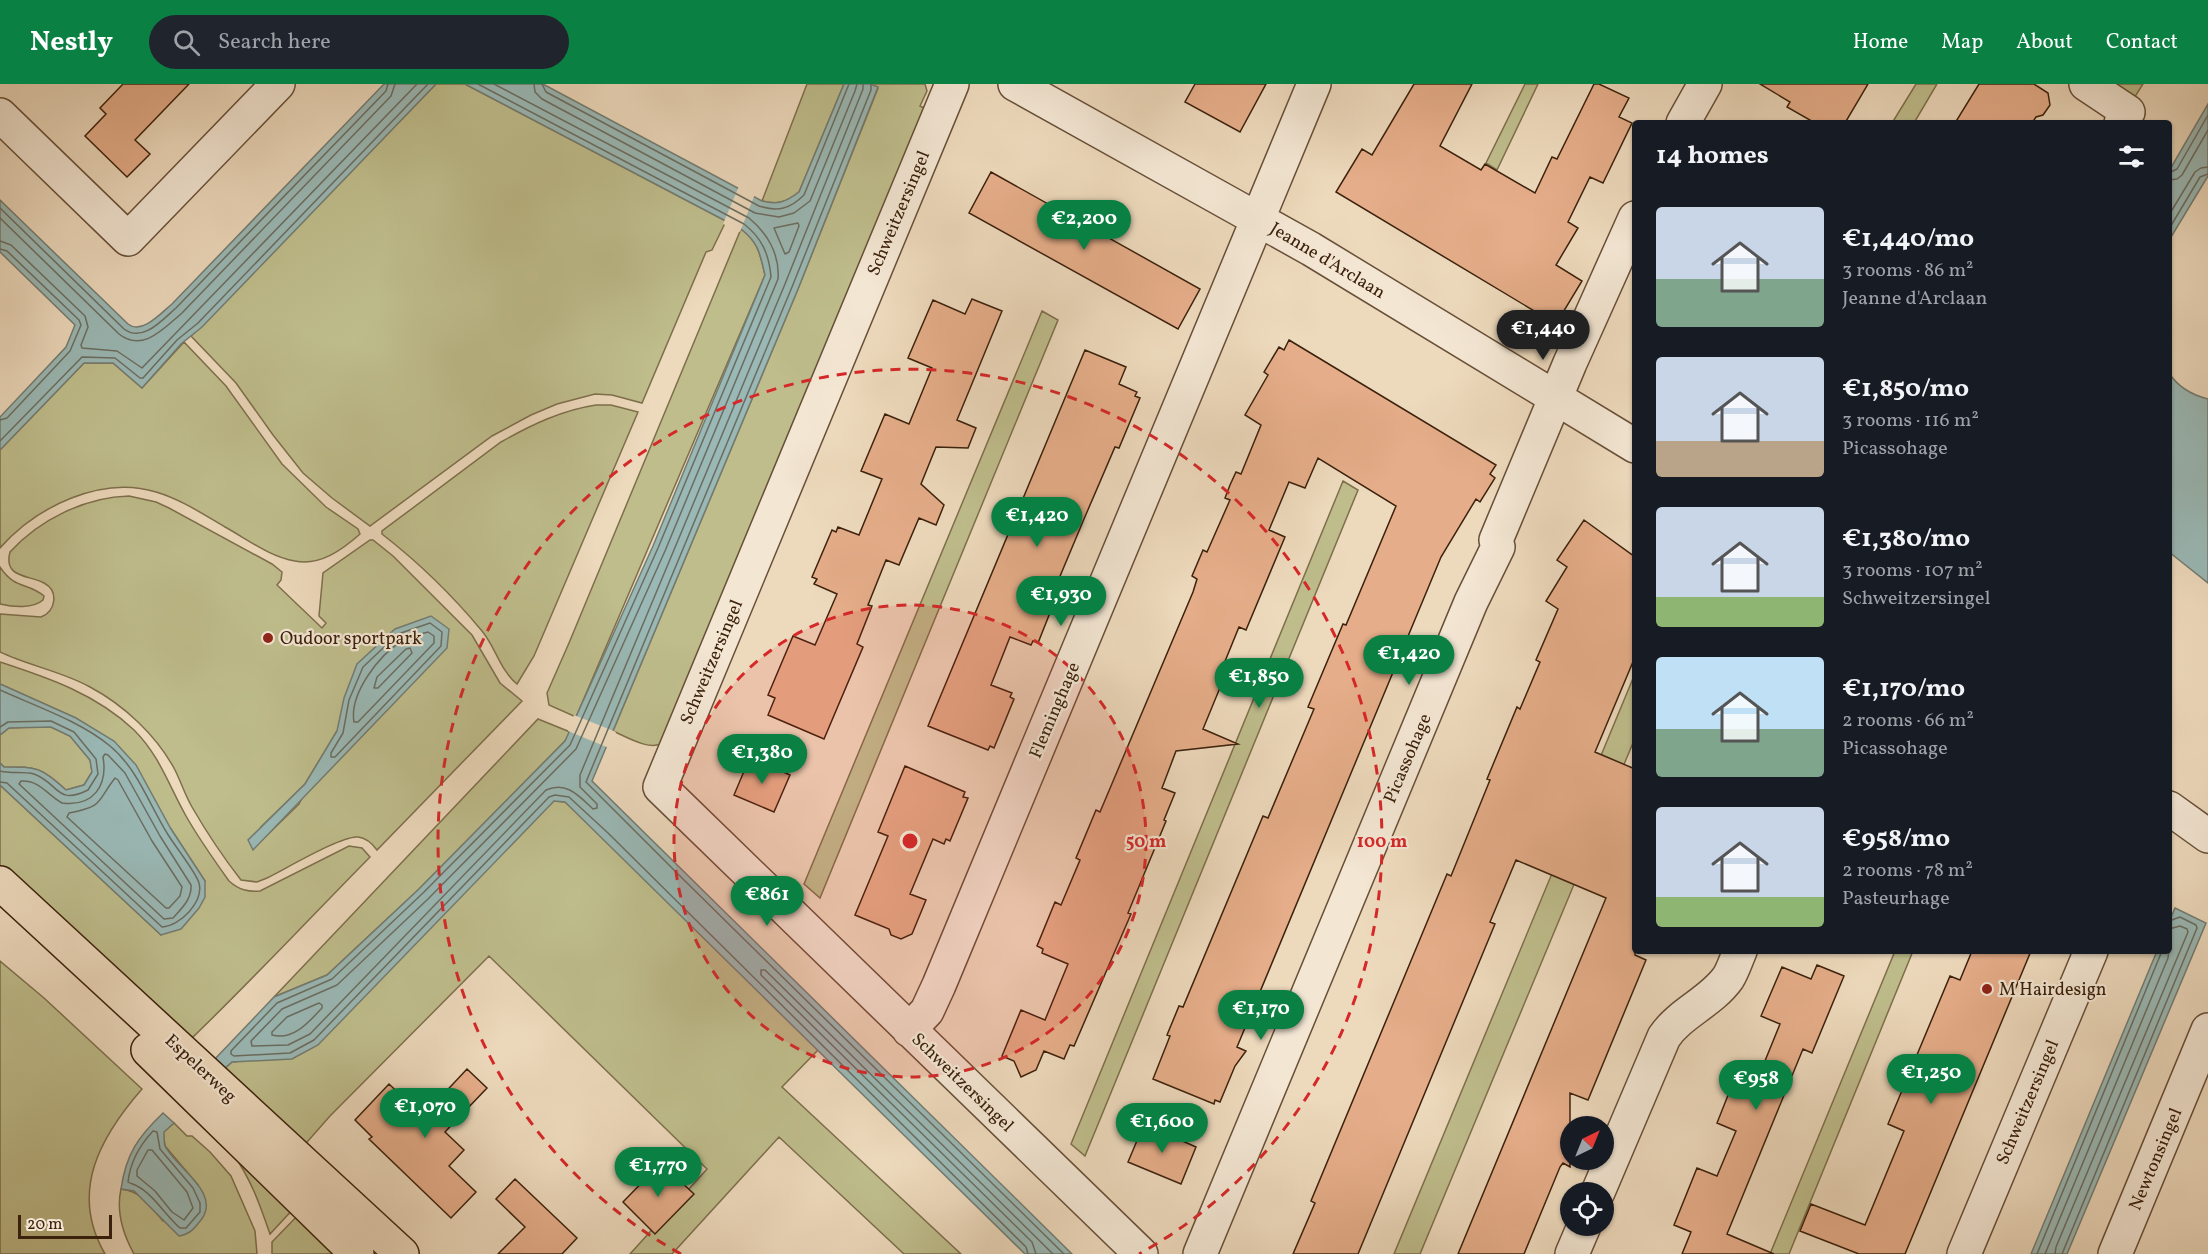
<!DOCTYPE html>
<meta charset="utf-8">
<style>
body{margin:0;font-family:Vollkorn,serif;background:#20242c;color:#f1f3f6;height:100vh;display:flex;flex-direction:column;font-size:22px;white-space:nowrap}
*{box-sizing:border-box;margin:0}
p{font-size:20px;color:#9ea1a6}
.icon{flex:none;width:33px;height:33px;fill:none;stroke:currentColor;stroke-width:2;stroke-linecap:round;stroke-linejoin:round}
.map{position:relative;flex:1;overflow:hidden}
.drawer{position:absolute;left:1632px;top:36px;width:540px;height:834px;display:flex;flex-direction:column;background:#171b24;border-radius:6px;box-shadow:0 2px 4px #0004}
.drawer>*{flex:none}
.needle{width:39px;rotate:43deg}
.tools{position:absolute;left:1560px;top:1032px;display:grid;gap:12px}
.tools a{display:grid;place-items:center;width:54px;height:54px;border-radius:50%;background:#171b24;box-shadow:0 2px 4px #0004;font-size:30px}
.scale{position:absolute;left:18px;bottom:15px;width:94px;box-sizing:border-box;padding-left:6px;border:3px solid #3c210c;border-top:0;font-size:16px;line-height:21px;white-space:nowrap;color:#3c210c;-webkit-text-stroke:4px #f3e6d3;paint-order:stroke}
.price{position:absolute;translate:-50% -51px;padding:0 14px;border-radius:21px;background:#0b8043;color:#fff;font-size:20px;line-height:39px;filter:drop-shadow(0 2px 3px #0008)}
.price::after{content:'';position:absolute;left:50%;top:36px;width:18px;height:14px;margin-left:-9px;background:inherit;clip-path:polygon(0 0,100% 0,50% 100%)}
.price.selected{background:#222;color:#fff}
ul{padding:0;list-style:none}
li{display:flex;align-items:center;gap:18px;height:150px;padding:0 24px}
li span{display:grid;place-items:center;flex:none;width:168px;height:120px;border-radius:6px;color:#555}
li>.icon{margin-inline-start:auto}
span .icon{width:72px;height:72px;fill:#fffc;stroke-width:1}
li b{font-size:26px}
h2{display:flex;justify-content:space-between;align-items:center;height:72px;padding:0 24px;font-size:26px}
header{display:flex;align-items:center;gap:36px;box-sizing:border-box;height:84px;padding:0 30px;background:#0b8043;color:#fff}
header strong{font-size:28px}
nav{display:flex;gap:33px;margin-inline-start:auto;font-size:21px}
.search{width:420px;height:54px;background:#20242c;display:flex;align-items:center;gap:15px;box-sizing:border-box;padding:0 21px;border-radius:33px;color:#9ea1a6;font-size:22px}
.map>svg:first-child{display:block}
.green{fill:#bfbd8c;stroke:#7e6f4c;stroke-width:1.5;fill-rule:evenodd}
.water{fill:#9ab9b6;stroke:#747c72;stroke-width:1.5}
.pier{fill:#edd9bc}
.lines{fill:none;stroke-linecap:round;stroke-linejoin:round}
.shore{stroke:#6b6d61;stroke-width:1.5}
.building{fill:#e5ad89;stroke:#3c210c;stroke-width:1.5}
.minor-casing{stroke:#684f38;stroke-width:36}
.primary-casing{stroke:#3c210c;stroke-width:36}
.minor{stroke:#f3e6d3;stroke-width:33}
.primary{stroke:#edd9bc;stroke-width:33}
.ring{fill:none;stroke:#d62828;stroke-width:3;stroke-dasharray:10 8}
.poi-dot{fill:#8f2418;stroke:#f3e6d3;stroke-width:2}
.labels{text-anchor:middle;stroke-width:4.5;stroke-linejoin:round;paint-order:stroke}
.street-label{font-size:18px;fill:#3c210c;stroke:#f3e6d3}
.poi-label{font-size:18px;fill:#3c210c;stroke:#f3e6d3;text-anchor:start}
.centre{fill:#d62828;stroke:#f3e6d3;stroke-width:3}
.ring-label{font-size:18px;text-anchor:middle;font-weight:bold;fill:#d62828;stroke:#f3e6d3;stroke-width:4.5;stroke-linejoin:round;paint-order:stroke}
</style>
<header>
<strong>Nestly</strong>
<div class="search"><svg class="icon" aria-label="search" viewBox="0 0 24 24"><circle cx="10" cy="10" r="6"/><path d="M15 15l6 6"/></svg>Search here</div>
<nav><a>Home</a><a>Map</a><a>About</a><a>Contact</a></nav>
</header>
<div class="map">
<svg width="2208" height="1170" viewBox="0 0 2208 1170">
<rect width="100%" height="100%" fill="#edd9bc"/>
<filter id="stains"><feTurbulence type="fractalNoise" baseFrequency=".00333" numOctaves="4"/><feColorMatrix values="0 0 0 0 .2 0 0 0 0 .09 0 0 0 0 .02 0 0 0 .5 -.17"/></filter>
<radialGradient id="worn" r=".72"><stop offset=".6" stop-color="#630" stop-opacity="0"/><stop offset="1" stop-color="#630" stop-opacity=".3"/></radialGradient>
<path class="green" d="M436,0H465L726,137L712,166L706,168L642,319L612,311L595,310L557,320L531,331L492,352L370,442L332,414L303,389L273,351L236,299L191,252Z
M807,0H844L799,108C786,118 778,121 762,117Z
M870,0H925L927,7L920,22L929,26L663,659C649,667 627,653 613,647L798,205L878,4Z
M1525,0H1538L1497,86L1486,79Z
M1916,0H1937L1914,39H1892Z
M2106,0H2143L2131,19Z
M741,145C759,159 760,170 765,191L576,633L549,621L547,609L569,559Z
M1042,227L1058,236L820,814L804,800Z
M184,258L226,302L282,380L326,423L358,445L360,450C342,466 320,482 295,477C270,473 247,455 225,443C203,430 180,415 156,408C101,391 36,423 0,464V366L84,279H113L142,304Z
M596,321H611L638,328L534,572L517,600C500,586 496,564 482,547C453,512 418,478 382,450V447L501,358C531,341 562,326 596,321Z
M1343,397L1358,406L1085,1072L1071,1060Z
M129,412L156,418L169,424L272,480L282,488L281,496L277,501L322,544L326,539L319,532L323,489L370,456H373L393,472L472,551L500,599L522,617L377,766C372,759 366,754 358,753C342,751 284,786 267,794L257,798L241,796C223,773 207,749 192,723C185,711 181,698 175,686C157,652 124,621 90,603C61,587 29,582 0,568V530L41,533C56,527 59,507 44,499C29,491 3,494 10,468C39,436 85,413 129,412ZM337,647L299,720L253,765L261,743L305,700Z
M0,483C15,506 27,498 44,512L43,516C33,525 13,523 0,520Z
M0,578C49,594 96,610 134,646C160,672 169,702 186,732C199,755 214,776 229,797C239,806 248,808 260,807L349,762L362,764L370,773C311,833 253,895 192,954L0,784V701L161,851L205,797L171,745L76,634L0,600Z
M1634,592L1635,654L1420,1170H1394Z
M538,635L570,648L565,657L419,805L327,891L274,913Z
M30,643H51L70,652L90,676L92,688L84,701L66,706C41,683 37,683 4,683L0,679V651L9,644Z
M554,717L565,718L603,753L818,966L782,1003L961,1170H904L779,1053L672,1170H630L707,1085L489,872L330,1032L301,1065L224,985L232,978L258,975Z
M1895,867H1913L1789,1170H1770Z
M0,877L44,914L142,1005C100,1053 69,1108 105,1170H0Z
M174,1039L187,1052H192L210,1068L231,1092L255,1147L257,1170H134C123,1150 116,1127 121,1105C143,1108 149,1121 163,1137L198,1101L165,1062L163,1048Z
M233,1070L295,1123L270,1150C260,1121 251,1095 233,1070Z
M301,1128L336,1170H272V1158Z"/>
<path class="water" d="M384,0H436L202,243L181,260L142,304L113,279H84L0,366V333L66,263L75,241L0,168V116L128,240C142,251 161,229 172,220Z
M465,0H543L762,117C778,121 786,118 799,108L844,0H870L878,3L798,205L592,697L1072,1170H1025L565,718L554,717L318,961L292,975L232,978L224,985L214,976L274,913L327,891L419,805L565,657L653,462L765,191C760,170 759,159 741,145Z
M2208,20V92L2171,153L2169,161V87Z
M2169,289C2178,303 2192,311 2208,315V499L2169,468Z
M431,532L449,545L447,564L253,766L248,756L305,700L337,647L344,614L357,580L395,545Z
M0,600L76,634L114,657L136,681L171,745L205,797V813L199,824L181,845L161,851L0,701V679L4,683C38,683 40,683 66,706L84,701L92,688L90,676L70,652L51,643L9,644L0,651Z
M2175,824L2206,839L2067,1170H2031L2157,867H2169V838Z
M163,1029L174,1039L164,1048C164,1052 164,1059 165,1062C176,1084 222,1109 201,1136C194,1145 190,1150 179,1152L134,1107L121,1105C126,1070 138,1053 163,1029Z"/>
<path class="pier" d="M739,102L755,110L740,148L723,140Z
M574,631L616,648L609,664L568,647Z"/>
<g class="lines">
<path class="shore" d="M478,0L744,140C762,154 769,170 771,193L658,464L570,661L423,809L332,895L277,919L231,967V970L234,972L290,969L314,956L549,713L555,711L569,713L608,749L1026,1163L1028,1170
M494,0L749,134C767,149 780,170 778,195L665,467L576,665L428,815L337,901L282,925L251,957L252,962L288,961L310,950L546,706C567,697 579,712 593,725L597,724V720L580,703V691L785,200L863,5V0
M534,0L535,8L542,15L755,129L779,133L794,129L810,117L855,7L857,0
M542,0L546,8L759,122C778,128 790,125 804,111L849,0
M871,0V6L792,203L586,698L684,796L1064,1170
M2169,89L2177,85L2208,31
M2169,96L2177,95L2182,91L2208,46
M0,124L124,245C143,259 162,236 176,224L386,7L388,0
M2169,131L2195,88L2201,84L2208,83
M0,134L119,250C143,269 164,244 182,229L391,12L395,0
M798,139L799,142L789,168L785,170L774,144Z
M2169,145L2200,93L2208,90
M0,157L11,161L85,232L88,243L81,261L82,264L117,267L142,284L417,0
M0,165L7,167L79,236L81,241L70,267L7,334L0,336
M0,357L82,273L115,274L140,294H143L177,256L198,239L428,0
M430,539L442,548L441,562L335,673H331V669L343,649L349,616L363,583L398,550Z
M428,548L434,552V559L358,638H354C349,610 379,571 402,557C409,552 420,550 428,548Z
M410,564L412,569L378,604H374L377,593L406,565Z
M0,606C35,622 80,637 110,662C137,684 149,720 167,749C174,761 196,788 199,799C204,818 180,842 162,843L7,699L0,698
M0,643L8,638L51,637L74,648L96,675L98,690L88,706C56,722 59,699 34,690C23,687 11,690 0,687
M105,670L108,671L125,689L160,752L191,801C192,815 182,824 173,834L164,835L19,700L21,697C40,696 47,711 62,719C93,723 108,702 103,673Z
M115,694L118,696L152,757L182,803L180,812L169,824H166L67,733L69,729C105,722 96,718 115,694Z
M319,919L322,921V924C309,938 293,957 272,951V948L287,933Z
M153,1047L157,1048L160,1065L193,1104L200,1119V1128L186,1144H180C167,1133 152,1109 137,1102C134,1100 131,1100 128,1098C130,1079 140,1061 153,1047Z
M148,1066H152L187,1108L193,1124L184,1136L172,1128L155,1107L137,1092V1086Z
M1036,1170L1032,1158L761,891V886H765L1053,1170
M2037,1170L2162,867
M2045,1170L2168,874L2169,865
M2055,1170L2056,1163L2188,848L2187,845L2180,842L2169,845
M2062,1170L2197,844L2196,841L2180,833L2169,837"/>
</g>
<path class="building" d="M123,0H189L135,56L150,70L127,93L85,52L106,30L100,24Z
M1195,0H1266L1240,48L1185,18Z
M1414,0H1472L1440,62L1481,86L1485,80L1535,109L1552,73L1557,75L1594,0H1599L1629,14L1619,33L1632,39L1603,99L1590,93L1568,138L1578,144L1556,181L1582,197L1556,240L1336,108L1362,65L1372,71Z
M1760,0H1868L1845,39H1815L1787,23L1790,18Z
M1979,0H2034L2048,9L2050,21L2043,31L2036,33L2032,39H1955Z
M991,88L1200,205L1178,245L969,129Z
M972,215L1002,227L957,336L976,344L968,364L936,363L921,400L944,421L936,441L919,434L899,481L886,476L868,521L872,522L857,560L863,563L824,655L768,631L775,614L768,611L793,552L815,561L837,510L814,500L817,495L812,493L832,446L836,448L838,443L859,451L882,395L861,387L885,330L909,340L932,284L908,274L933,216L965,230Z
M1289,256L1496,381L1490,390L1495,394L1480,418L1476,415L1441,473L1237,963L1246,967L1235,982L1220,1018L1215,1016L1214,1020L1153,995L1170,952L1167,951L1179,922L1183,923L1263,732L1268,734L1314,625L1308,623L1343,540L1346,541L1396,422L1318,374L1305,404L1289,398L1269,446L1285,453L1246,546L1239,543L1219,592L1224,594L1203,645L1238,660L1176,667L1162,704L1175,709L1164,736L1166,737L1128,829L1131,830L1074,962L1070,961L1064,975L1044,967L1036,986L1021,993L1014,977L1002,972L1021,926L1045,936L1068,880L1042,869L1043,865L1037,862L1055,818L1061,821L1080,776L1076,774L1096,726L1100,728L1193,508L1197,495L1192,492L1203,466L1207,468L1230,416L1225,414L1230,401L1236,388L1241,390L1261,341L1245,331L1268,291L1264,288L1279,263L1284,266Z
M1085,266L1126,283L1119,300L1137,308L1135,312L1140,314L1119,364L1115,363L1084,435L1053,509L1057,511L1038,559L1033,557L1031,561L1010,553L991,601L1012,609L1010,613L1014,615L994,664L990,662L988,666L928,642Z
M1584,436L1635,473V573L1595,668L1635,685V871L1646,876L1588,1016L1570,1009V1083L1563,1079L1560,1083L1524,1170H1458L1606,814L1516,776L1490,838L1495,840L1358,1170H1293L1315,1119L1311,1117L1398,908L1447,790L1451,792L1490,696L1487,695L1517,623L1520,625L1540,578L1536,576L1558,525L1546,517L1567,483L1557,476Z
M750,673L790,691L774,728L734,711Z
M905,682L965,708L963,713L968,714L950,757L946,755L944,760L933,755L910,810L926,816L912,850L901,855L891,851L889,845L855,831L888,752L878,748Z
M1972,867H2031L1905,1170H1859L1800,1147L1811,1120L1865,1141L1904,1047L1888,1040L1950,892L1960,896Z
M1817,881L1844,892L1812,969L1803,965L1727,1150L1774,1170H1682L1691,1148L1674,1141L1697,1084L1717,1092L1736,1047L1717,1039L1738,986L1758,994L1780,940L1761,932L1782,883L1811,895Z
M467,985L487,1004L445,1048L464,1066L449,1082L476,1108L451,1134L369,1055L372,1053L355,1036L389,1000L423,1032Z
M1144,1040L1196,1063L1181,1100L1128,1078Z
M661,1079L694,1110L655,1150L623,1118Z
M515,1095L577,1154L562,1170H498L525,1143L496,1115Z"/>
<g class="lines">
<g class="minor-casing">
<path id="minor" d="M952,0L660,703L1141,1170
M1015,0L1311,165L1635,362
M2086,0L2128,28L2121,39
M0,31L128,155L278,0
M1683,39L1705,0
M2169,724L2208,752
M909,946L927,927L939,901L1314,0
M1598,1108L1664,953C1680,929 1711,918 1728,894C1733,886 1736,876 1740,867
M1200,1170L1471,518L1498,463L1496,456L1570,279L1635,134
M1572,1170L1584,1142
M1964,1170L2091,867
M2115,1170L2208,946"/>
</g>
<g class="primary-casing">
<path id="primary" d="M0,799L402,1170
M148,966L357,1170"/>
</g>
<use href="#minor" class="minor"/>
<use href="#primary" class="primary"/>
</g>
<circle cx="910" cy="757" r="236" fill="#d62828" fill-opacity=".12"/>
<g class="ring">
<circle cx="910" cy="757" r="236"/>
<path d="M681 1170A472 472 0 1 1 1139 1170"/>
</g>
<g class="poi-dot">
<circle cx="268" cy="554" r="6"/>
<circle cx="1987" cy="905" r="6"/>
</g>
<g class="labels">
<g class="street-label">
<text transform="translate(898 129) rotate(-67)" y="6">Schweitzersingel</text>
<text transform="translate(1328 176) rotate(31)" y="6">Jeanne d'Arclaan</text>
<text transform="translate(711 578) rotate(-67)" y="6">Schweitzersingel</text>
<text transform="translate(1054 626) rotate(-67)" y="6">Fleminghage</text>
<text transform="translate(1407 674) rotate(-67)" y="6">Picassohage</text>
<text transform="translate(201 984) rotate(43)" y="6">Espelerweg</text>
<text transform="translate(963 998) rotate(44)" y="6">Schweitzersingel</text>
<text transform="translate(2027 1018) rotate(-67)" y="6">Schweitzersingel</text>
<text transform="translate(2155 1075) rotate(-67)" y="6">Newtonsingel</text>
</g>
<g class="poi-label">
<text x="280" y="560">Oudoor sportpark</text>
<text x="1999" y="911">M Hairdesign</text>
</g>
</g>
<circle cx="910" cy="757" r="9" class="centre"/>
<g class="ring-label">
<text x="1146" y="763">50 m</text>
<text x="1382" y="763">100 m</text>
</g>
<rect width="100%" height="100%" filter="url(#stains)"/>
<rect width="100%" height="100%" fill="url(#worn)"/>
</svg>
<div class="tools">
<a><svg class="needle" viewBox="-14 -14 28 28"><path d="M0-13l5 13h-10z" fill="#e53935"/><path d="M0 13l5-13h-10z" fill="#9ea1a6"/></svg></a>
<a><svg class="icon" aria-label="locate" viewBox="0 0 24 24"><circle cx="12" cy="12" r="6"/><path d="M12 2v4M12 18v4M2 12h4M18 12h4"/></svg></a>
</div>
<div class="scale">20 m</div>
<b class="price" style="left:1084px;top:167px">€2,200</b>
<b class="price selected" style="left:1543px;top:277px">€1,440</b>
<b class="price" style="left:1037px;top:464px">€1,420</b>
<b class="price" style="left:1061px;top:543px">€1,930</b>
<b class="price" style="left:1409px;top:602px">€1,420</b>
<b class="price" style="left:1259px;top:625px">€1,850</b>
<b class="price" style="left:762px;top:701px">€1,380</b>
<b class="price" style="left:767px;top:843px">€861</b>
<b class="price" style="left:1261px;top:957px">€1,170</b>
<b class="price" style="left:1931px;top:1021px">€1,250</b>
<b class="price" style="left:1756px;top:1027px">€958</b>
<b class="price" style="left:425px;top:1055px">€1,070</b>
<b class="price" style="left:1162px;top:1070px">€1,600</b>
<b class="price" style="left:658px;top:1114px">€1,770</b>
<section class="drawer">
<h2>14 homes<svg class="icon" aria-label="filters" viewBox="0 0 24 24"><path d="M4 7h16M4 17h16"/><circle cx="9" cy="7" r="2"/><circle cx="15" cy="17" r="2"/></svg></h2>
<ul>
<li><span style="background:linear-gradient(#c9d6e8 60%,#7fa58c 0)"><svg class="icon" aria-label="home" viewBox="0 0 24 24"><path d="M3 11l9-7 9 7M6 9v11h12V9"/></svg></span><div><b>€1,440/mo</b><p>3 rooms · 86 m²</p><p>Jeanne d'Arclaan</p></div></li>
<li><span style="background:linear-gradient(#c9d6e8 70%,#b9a48a 0)"><svg class="icon" aria-label="home" viewBox="0 0 24 24"><path d="M3 11l9-7 9 7M6 9v11h12V9"/></svg></span><div><b>€1,850/mo</b><p>3 rooms · 116 m²</p><p>Picassohage</p></div></li>
<li><span style="background:linear-gradient(#c9d6e8 75%,#8fb573 0)"><svg class="icon" aria-label="home" viewBox="0 0 24 24"><path d="M3 11l9-7 9 7M6 9v11h12V9"/></svg></span><div><b>€1,380/mo</b><p>3 rooms · 107 m²</p><p>Schweitzersingel</p></div></li>
<li><span style="background:linear-gradient(#bfe0f5 60%,#7fa58c 0)"><svg class="icon" aria-label="home" viewBox="0 0 24 24"><path d="M3 11l9-7 9 7M6 9v11h12V9"/></svg></span><div><b>€1,170/mo</b><p>2 rooms · 66 m²</p><p>Picassohage</p></div></li>
<li><span style="background:linear-gradient(#c9d6e8 75%,#8fb573 0)"><svg class="icon" aria-label="home" viewBox="0 0 24 24"><path d="M3 11l9-7 9 7M6 9v11h12V9"/></svg></span><div><b>€958/mo</b><p>2 rooms · 78 m²</p><p>Pasteurhage</p></div></li>
</ul>
</section>
</div>
